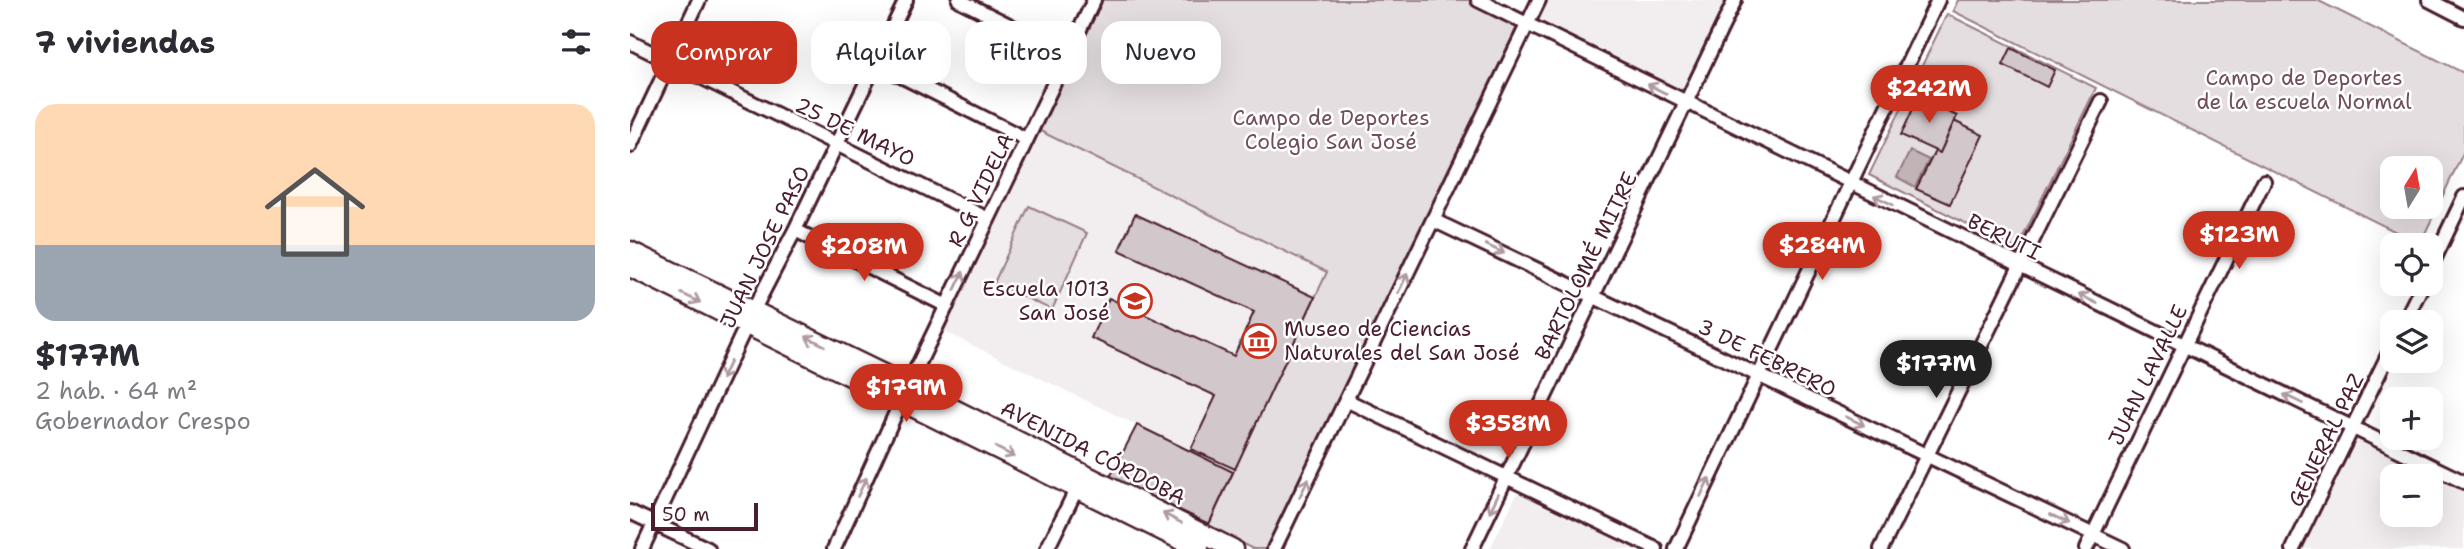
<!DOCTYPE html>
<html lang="es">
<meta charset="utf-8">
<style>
body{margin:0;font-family:"Shantell Sans",sans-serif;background:#f7f7f7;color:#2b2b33;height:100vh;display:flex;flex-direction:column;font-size:26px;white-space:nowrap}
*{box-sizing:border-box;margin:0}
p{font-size:23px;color:#7c7c81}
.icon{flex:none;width:38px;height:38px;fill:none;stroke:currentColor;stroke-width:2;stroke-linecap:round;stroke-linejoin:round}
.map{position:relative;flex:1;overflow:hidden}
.panel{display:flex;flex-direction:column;background:#fff;width:630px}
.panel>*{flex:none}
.hud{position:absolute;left:21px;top:21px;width:665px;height:63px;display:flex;gap:14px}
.needle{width:46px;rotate:11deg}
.fabs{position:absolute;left:1750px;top:156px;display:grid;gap:14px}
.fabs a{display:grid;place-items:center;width:63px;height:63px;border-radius:14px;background:#fff;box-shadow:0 7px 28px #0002;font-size:35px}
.scale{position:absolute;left:21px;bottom:18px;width:107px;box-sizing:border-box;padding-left:7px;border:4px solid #4a1f2b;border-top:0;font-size:19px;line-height:24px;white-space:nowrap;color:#4a1f2b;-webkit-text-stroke:5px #fff;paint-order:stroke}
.price{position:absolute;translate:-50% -60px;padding:0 16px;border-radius:24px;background:#c8321e;color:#fff;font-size:23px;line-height:46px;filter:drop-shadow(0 2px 4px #0008)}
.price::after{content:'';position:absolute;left:50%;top:42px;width:21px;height:16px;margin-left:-10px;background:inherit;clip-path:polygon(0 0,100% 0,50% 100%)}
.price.selected{background:#222;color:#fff}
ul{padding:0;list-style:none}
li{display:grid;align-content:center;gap:14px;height:371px;padding:0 35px}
li span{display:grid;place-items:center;height:217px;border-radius:21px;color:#555}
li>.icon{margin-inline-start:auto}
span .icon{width:126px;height:126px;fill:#fffc;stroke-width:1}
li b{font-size:30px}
h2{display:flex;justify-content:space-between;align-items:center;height:84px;padding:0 35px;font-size:30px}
.chip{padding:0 24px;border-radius:21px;background:#fff;box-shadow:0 7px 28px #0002;font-size:24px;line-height:63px}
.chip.selected{background:#c8321e;color:#fff}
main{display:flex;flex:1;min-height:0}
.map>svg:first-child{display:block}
.built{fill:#f2eeef;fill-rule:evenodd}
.green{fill:#e5dee0;stroke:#987e86;stroke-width:2;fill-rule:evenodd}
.water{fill:#c1b3b6;stroke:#91787e;stroke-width:2}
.building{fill:#d2c7cb;stroke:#4a1f2b;stroke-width:2}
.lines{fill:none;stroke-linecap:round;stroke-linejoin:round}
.street-casing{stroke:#4a1f2b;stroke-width:18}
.secondary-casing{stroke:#4a1f2b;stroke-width:23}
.street{stroke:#fff;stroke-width:12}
.secondary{stroke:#fff;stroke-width:18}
.oneway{stroke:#ae9aa0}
.labels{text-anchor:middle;stroke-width:5;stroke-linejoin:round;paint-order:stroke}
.park-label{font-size:21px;fill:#714f58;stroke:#fff}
.street-label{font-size:21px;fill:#4a1f2b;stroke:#fff}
.poi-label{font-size:21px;fill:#4a1f2b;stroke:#fff;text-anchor:end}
</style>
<main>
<section class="panel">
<h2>7 viviendas<svg class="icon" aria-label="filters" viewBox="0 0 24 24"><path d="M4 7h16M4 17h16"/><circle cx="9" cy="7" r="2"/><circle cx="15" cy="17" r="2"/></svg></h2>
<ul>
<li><span style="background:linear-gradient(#ffd9b3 65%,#9aa5b1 0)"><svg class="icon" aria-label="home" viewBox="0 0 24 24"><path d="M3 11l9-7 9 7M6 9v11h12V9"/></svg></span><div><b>$177M</b><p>2 hab. · 64 m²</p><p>Gobernador Crespo</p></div></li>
</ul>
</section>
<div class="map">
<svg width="1834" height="549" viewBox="0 0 1834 549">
<rect width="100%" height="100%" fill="#fff"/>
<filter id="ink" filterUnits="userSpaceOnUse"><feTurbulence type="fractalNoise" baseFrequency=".0143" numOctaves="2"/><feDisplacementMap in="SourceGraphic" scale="14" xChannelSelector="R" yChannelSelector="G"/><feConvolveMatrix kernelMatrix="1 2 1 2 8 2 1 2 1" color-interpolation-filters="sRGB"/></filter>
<g filter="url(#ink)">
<path class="built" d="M916,0H1096L1052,92L908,18Z
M408,130L697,272L603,472L313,331Z
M1723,428L1834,482V549H1664ZM1762,476H1801V514H1762Z
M887,493L1005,549H860Z"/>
<path class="green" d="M469,0H848L897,24L644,549H623L578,527L697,272L408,130Z
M1328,0H1687L1834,73V151L1790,244L1323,11ZM1762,168H1801V206H1762Z
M1317,14L1466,88L1387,249L1239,175Z
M399,206L457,233L422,310L364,283Z"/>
<path class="water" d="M1280,151L1299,160L1285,187L1267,177Z"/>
<path class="building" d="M1381,48L1425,70L1417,87L1373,65Z
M1288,98L1327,116L1310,153L1271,135Z
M1324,121L1353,135L1320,204L1286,189L1305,151L1310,153Z
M505,214L685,297L605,469L561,449L586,396L461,338L479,298L604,356L624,312L489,250Z
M507,425L603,472L579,524L480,477Z"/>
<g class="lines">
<g class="street-casing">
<path id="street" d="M329,0L437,54
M848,0L1834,482
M1799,0L1834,18
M0,42L358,219
M245,63L396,139
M0,146L69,0
M803,220L1493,549
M165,230L317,306
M1801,266L1834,197
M1774,322L1793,284
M716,400L1026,549
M0,512L78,549
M12,549L123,311L165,230L276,0
M204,549L278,386L464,0
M417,549L447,488
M644,549L909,0
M842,549L1105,0
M1046,549L1308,0
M1251,549L1471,101
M1456,549L1634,181
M1663,549L1762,347"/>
</g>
<g class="secondary-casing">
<path id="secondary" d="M0,251L278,386L603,549
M0,267L569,549"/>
</g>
<use href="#street" class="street"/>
<use href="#secondary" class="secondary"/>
</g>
<defs><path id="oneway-shaft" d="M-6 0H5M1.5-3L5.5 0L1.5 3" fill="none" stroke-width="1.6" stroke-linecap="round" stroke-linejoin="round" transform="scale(1.75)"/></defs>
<g class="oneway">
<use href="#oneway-shaft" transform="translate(1027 89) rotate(-153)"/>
<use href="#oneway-shaft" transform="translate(1253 200) rotate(-154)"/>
<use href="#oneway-shaft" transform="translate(865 249) rotate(26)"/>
<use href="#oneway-shaft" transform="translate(329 281) rotate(-65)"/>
<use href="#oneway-shaft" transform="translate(773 283) rotate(-64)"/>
<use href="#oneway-shaft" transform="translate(61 298) rotate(26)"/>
<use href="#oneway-shaft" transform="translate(1458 299) rotate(-154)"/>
<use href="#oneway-shaft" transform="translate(185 341) rotate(-154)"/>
<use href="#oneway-shaft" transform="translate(96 370) rotate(115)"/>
<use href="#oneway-shaft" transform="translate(1663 399) rotate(-154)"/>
<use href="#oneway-shaft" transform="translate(1225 421) rotate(26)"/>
<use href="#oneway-shaft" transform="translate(375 452) rotate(27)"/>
<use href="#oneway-shaft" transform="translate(232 487) rotate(-65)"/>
<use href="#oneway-shaft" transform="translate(1075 487) rotate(-65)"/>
<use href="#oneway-shaft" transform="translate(674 488) rotate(-64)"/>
<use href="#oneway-shaft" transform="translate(864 503) rotate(115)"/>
<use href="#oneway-shaft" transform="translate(542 518) rotate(-153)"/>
<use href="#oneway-shaft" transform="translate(1430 519) rotate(25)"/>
</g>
</g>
<defs>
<g id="school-ring" transform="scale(1.75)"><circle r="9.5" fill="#fff" stroke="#c8321e" stroke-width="1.5"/><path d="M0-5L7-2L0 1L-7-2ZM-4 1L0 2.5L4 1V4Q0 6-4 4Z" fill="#c8321e"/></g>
<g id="museum-ring" transform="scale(1.75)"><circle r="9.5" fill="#fff" stroke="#c8321e" stroke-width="1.5"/><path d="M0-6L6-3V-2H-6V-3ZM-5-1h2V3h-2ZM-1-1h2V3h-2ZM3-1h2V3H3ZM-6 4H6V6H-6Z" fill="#c8321e"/></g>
</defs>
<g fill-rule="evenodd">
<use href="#school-ring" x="505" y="301"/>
<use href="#museum-ring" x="629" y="341"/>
</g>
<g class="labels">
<g class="park-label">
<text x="1674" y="85">Campo de Deportes<tspan x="1674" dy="24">de la escuela Normal</tspan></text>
<text x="701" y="125">Campo de Deportes<tspan x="701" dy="24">Colegio San José</tspan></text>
</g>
<g class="street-label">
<text transform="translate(225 132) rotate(26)" y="7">25 DE MAYO</text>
<text transform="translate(351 190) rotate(-64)" y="7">R G VIDELA</text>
<text transform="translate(1374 237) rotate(26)" y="7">BERUTI</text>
<text transform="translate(135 247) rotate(-64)" y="7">JUAN JOSE PASO</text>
<text transform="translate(956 266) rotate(-64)" y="7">BARTOLOMÉ MITRE</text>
<text transform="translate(1137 358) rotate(26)" y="7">3 DE FEBRERO</text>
<text transform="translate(1518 375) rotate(-64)" y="7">JUAN LAVALLE</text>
<text transform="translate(1696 440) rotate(-64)" y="7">GENERAL PAZ</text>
<text transform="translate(463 453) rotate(27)" y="7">AVENIDA CÓRDOBA</text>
</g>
<g class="poi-label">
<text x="480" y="296">Escuela 1013<tspan x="480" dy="24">San José</tspan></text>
<text x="654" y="336" text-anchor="start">Museo de Ciencias<tspan x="654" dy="24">Naturales del San José</tspan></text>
</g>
</g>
</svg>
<div class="fabs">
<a><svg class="needle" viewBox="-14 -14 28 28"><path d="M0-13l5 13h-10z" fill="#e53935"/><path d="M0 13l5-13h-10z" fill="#7c7c81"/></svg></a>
<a><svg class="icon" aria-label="locate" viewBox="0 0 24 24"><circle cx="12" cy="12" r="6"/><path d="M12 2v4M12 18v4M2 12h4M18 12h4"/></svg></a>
<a><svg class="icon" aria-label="layers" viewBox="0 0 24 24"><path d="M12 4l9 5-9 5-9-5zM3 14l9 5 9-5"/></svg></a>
<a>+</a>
<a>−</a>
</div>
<div class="scale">50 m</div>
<b class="price" style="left:1299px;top:125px">$242M</b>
<b class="price" style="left:1609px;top:271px">$123M</b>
<b class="price" style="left:1192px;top:282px">$284M</b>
<b class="price" style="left:234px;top:283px">$208M</b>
<b class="price selected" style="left:1306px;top:400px">$177M</b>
<b class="price" style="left:276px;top:424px">$179M</b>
<b class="price" style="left:878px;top:460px">$358M</b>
<div class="hud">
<a class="chip selected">Comprar</a>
<a class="chip">Alquilar</a>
<a class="chip">Filtros</a>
<a class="chip">Nuevo</a>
</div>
</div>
</main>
